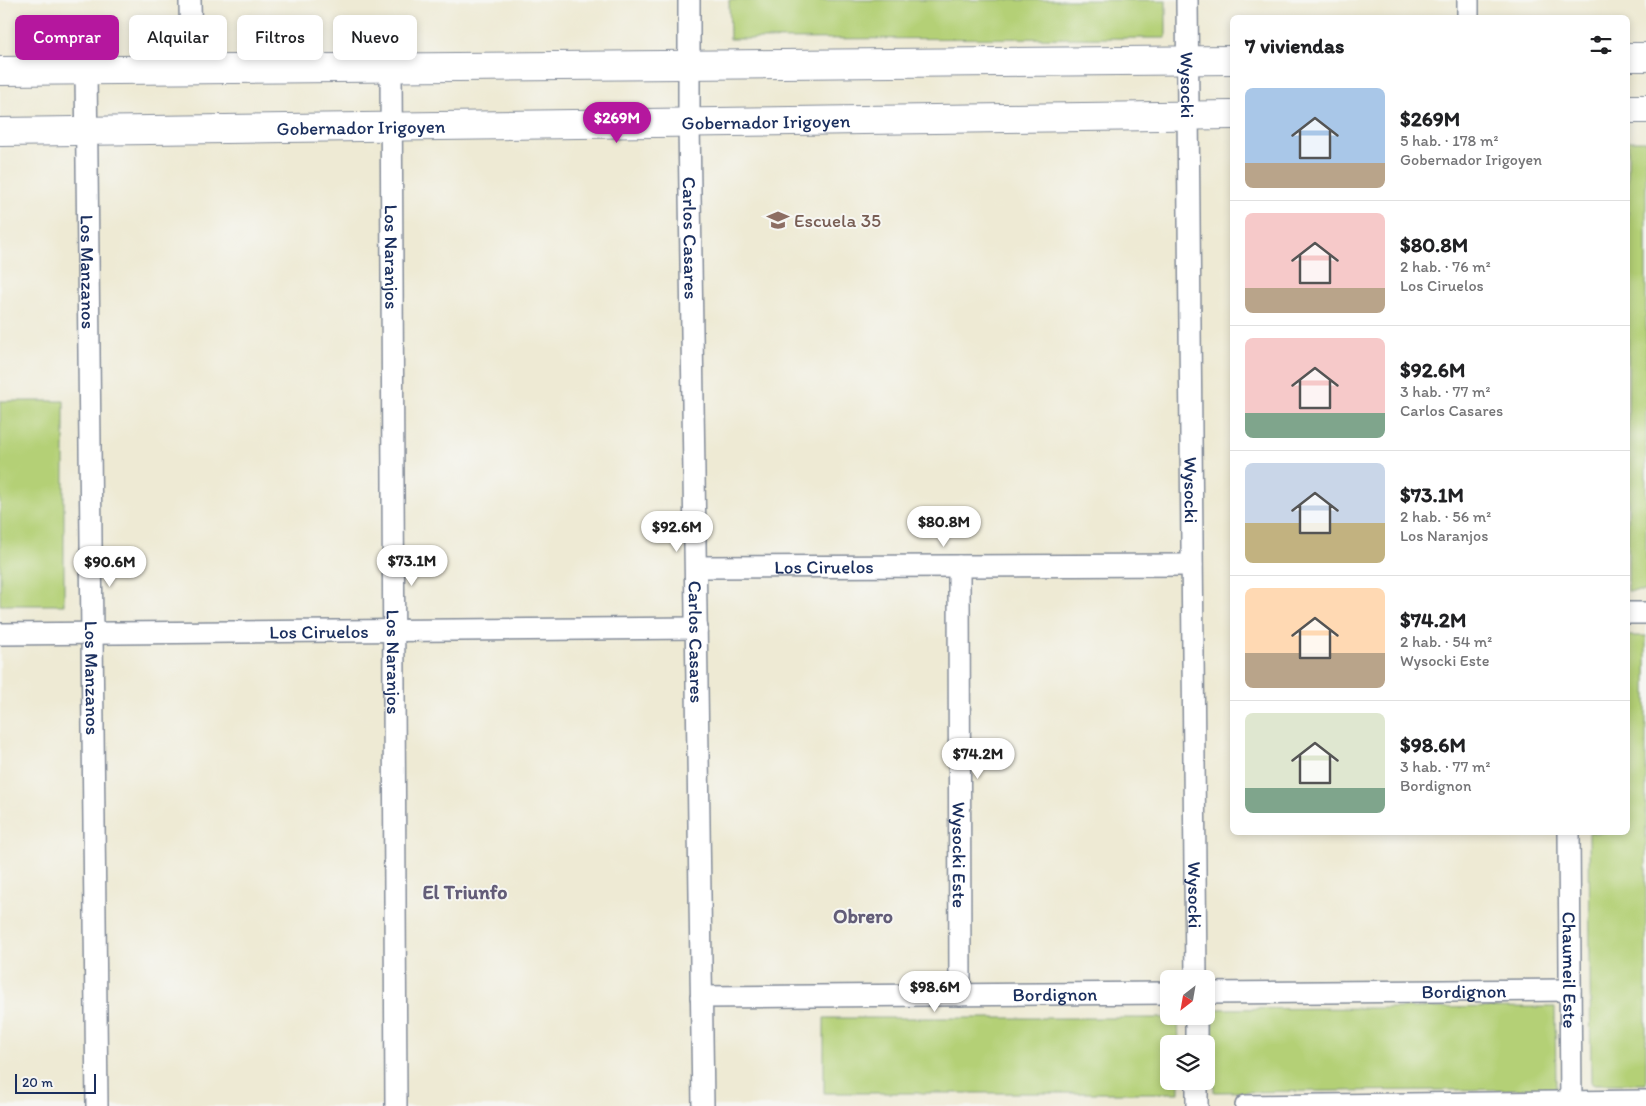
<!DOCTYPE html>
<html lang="es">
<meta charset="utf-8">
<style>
body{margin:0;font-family:Itim,sans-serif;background:#f2f2f2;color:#202124;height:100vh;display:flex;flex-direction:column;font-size:19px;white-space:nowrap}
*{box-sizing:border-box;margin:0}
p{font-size:16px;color:#757577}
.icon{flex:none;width:28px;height:28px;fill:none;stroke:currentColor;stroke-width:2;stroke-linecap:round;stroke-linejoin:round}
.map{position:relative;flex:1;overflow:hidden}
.details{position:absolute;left:1230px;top:15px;width:400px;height:820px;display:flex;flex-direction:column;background:#fff;border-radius:8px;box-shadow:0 2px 8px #0003}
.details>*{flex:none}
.banner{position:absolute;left:15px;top:15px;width:475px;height:45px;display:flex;gap:10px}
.needle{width:32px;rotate:211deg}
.fabs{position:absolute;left:1160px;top:970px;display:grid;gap:10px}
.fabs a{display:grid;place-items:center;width:55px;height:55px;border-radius:8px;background:#fff;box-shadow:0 2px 8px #0003;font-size:25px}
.scale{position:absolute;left:15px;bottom:12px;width:81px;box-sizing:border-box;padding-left:5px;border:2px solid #1b2f5e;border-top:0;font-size:14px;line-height:18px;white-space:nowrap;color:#1b2f5e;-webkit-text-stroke:4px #f6f6f2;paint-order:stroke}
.price{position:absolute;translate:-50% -42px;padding:0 11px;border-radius:18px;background:#fff;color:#222;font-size:16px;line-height:32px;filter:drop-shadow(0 1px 2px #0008)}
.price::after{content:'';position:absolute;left:50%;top:30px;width:15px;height:11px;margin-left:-8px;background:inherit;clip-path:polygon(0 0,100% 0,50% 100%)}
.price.current{background:#b5179e;color:#fff}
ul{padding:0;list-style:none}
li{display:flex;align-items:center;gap:15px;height:125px;padding:0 15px}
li+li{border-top:1px solid #e0e0e0}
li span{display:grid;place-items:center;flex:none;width:140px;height:100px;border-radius:8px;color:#555}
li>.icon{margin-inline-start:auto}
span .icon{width:60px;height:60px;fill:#fffc;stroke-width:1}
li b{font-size:21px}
h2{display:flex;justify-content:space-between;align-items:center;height:60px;padding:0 15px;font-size:21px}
.pill{padding:0 18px;border-radius:8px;background:#fff;box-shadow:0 2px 8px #0003;font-size:18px;line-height:45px}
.pill.current{background:#b5179e;color:#fff}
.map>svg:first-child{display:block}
.green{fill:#b4d076;stroke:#68806a}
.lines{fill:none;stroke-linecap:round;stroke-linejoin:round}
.street-casing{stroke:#848c99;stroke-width:24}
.secondary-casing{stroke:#848c99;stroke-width:30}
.street{stroke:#fff;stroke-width:21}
.secondary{stroke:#fff;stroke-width:28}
.labels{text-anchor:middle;stroke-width:4;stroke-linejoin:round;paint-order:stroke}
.street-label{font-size:19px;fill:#1b2f5e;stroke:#f6f6f2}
.education-label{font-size:19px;fill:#785e54;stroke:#f6f6f2;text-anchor:start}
.neighbourhood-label{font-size:20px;font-weight:bold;fill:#635d78;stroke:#f6f6f2}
</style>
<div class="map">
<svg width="1646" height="1106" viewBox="0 0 1646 1106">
<rect width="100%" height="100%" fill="#f6f6f2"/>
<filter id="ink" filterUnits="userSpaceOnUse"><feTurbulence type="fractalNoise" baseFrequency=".02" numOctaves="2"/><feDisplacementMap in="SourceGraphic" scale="10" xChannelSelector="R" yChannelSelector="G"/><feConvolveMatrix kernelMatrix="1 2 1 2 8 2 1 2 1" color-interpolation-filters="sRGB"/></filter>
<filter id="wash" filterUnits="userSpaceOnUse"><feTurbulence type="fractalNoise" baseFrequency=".0096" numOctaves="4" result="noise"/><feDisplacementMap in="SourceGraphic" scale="20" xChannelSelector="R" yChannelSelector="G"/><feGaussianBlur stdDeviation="1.12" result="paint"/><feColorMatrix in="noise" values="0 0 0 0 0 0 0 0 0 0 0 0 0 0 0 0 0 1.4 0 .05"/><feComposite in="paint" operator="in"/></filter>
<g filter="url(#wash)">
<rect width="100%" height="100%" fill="#eeead4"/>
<path class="green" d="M729,0H1166V38L730,39Z
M1628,141H1646V591H1628Z
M0,401H64V605H0Z
M1628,636H1646V1084H1591L1589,833L1628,832Z
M1555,1007L1556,1089L1214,1092L1213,1009Z
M824,1018H1178L1179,1044H1169V1081H1179V1093H824Z"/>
</g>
<g filter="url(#ink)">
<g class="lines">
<g class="street-casing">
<g id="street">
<path d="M190,0L191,69"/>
<path id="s1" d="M689,0V122L703,1106"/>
<path id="s2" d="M1187,0L1196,979"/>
<path d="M1468,0V18"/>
<path id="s3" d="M391,68L396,1106"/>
<path id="s4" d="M86,70L97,1106"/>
<path id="s5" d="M959,566L960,995"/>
<path id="s6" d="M696,567L1192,565"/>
<path d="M1628,613H1646"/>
<path id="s7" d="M0,634L697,628"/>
<path id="s8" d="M1569,832L1571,1106"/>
<path id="s9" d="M1206,993L1570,990"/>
<path id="s10" d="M701,997L1169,993"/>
<path d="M1196,1016V1044"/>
<path d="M1197,1081V1106"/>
<path d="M1246,1106L1646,1101"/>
</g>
</g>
<g class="secondary-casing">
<g id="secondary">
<path d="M1628,57H1646"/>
<path d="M0,71L1232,60"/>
<path d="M1628,109H1646"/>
<path id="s11" d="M0,132L1232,115"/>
</g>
</g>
<use href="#street" class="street"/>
<use href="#secondary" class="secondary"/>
</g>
</g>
<defs>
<g id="school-bare" transform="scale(1.725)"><path d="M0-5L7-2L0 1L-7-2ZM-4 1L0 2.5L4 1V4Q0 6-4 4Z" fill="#8d6e63" stroke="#f6f6f2" stroke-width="2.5" paint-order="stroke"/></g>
</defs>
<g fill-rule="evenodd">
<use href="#school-bare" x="778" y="220"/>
</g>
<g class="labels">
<g class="street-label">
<text dy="7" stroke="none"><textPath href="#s2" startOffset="85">Wysocki</textPath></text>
<text dy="7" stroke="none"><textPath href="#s11" startOffset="766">Gobernador Irigoyen</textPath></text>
<text dy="7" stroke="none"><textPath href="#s11" startOffset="361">Gobernador Irigoyen</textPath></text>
<text dy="7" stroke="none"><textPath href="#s1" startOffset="238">Carlos Casares</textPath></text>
<text dy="7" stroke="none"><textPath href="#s3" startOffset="189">Los Naranjos</textPath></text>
<text dy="7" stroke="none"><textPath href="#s4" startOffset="202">Los Manzanos</textPath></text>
<text dy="7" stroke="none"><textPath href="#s2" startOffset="490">Wysocki</textPath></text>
<text dy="7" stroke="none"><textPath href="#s6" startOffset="128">Los Ciruelos</textPath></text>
<text dy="7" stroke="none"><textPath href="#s7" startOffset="319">Los Ciruelos</textPath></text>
<text dy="7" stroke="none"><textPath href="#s1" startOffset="642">Carlos Casares</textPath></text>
<text dy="7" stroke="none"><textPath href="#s3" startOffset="594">Los Naranjos</textPath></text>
<text dy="7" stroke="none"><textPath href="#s4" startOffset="608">Los Manzanos</textPath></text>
<text dy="7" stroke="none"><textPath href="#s5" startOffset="289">Wysocki Este</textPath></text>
<text dy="7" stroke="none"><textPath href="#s2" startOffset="895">Wysocki</textPath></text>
<text dy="7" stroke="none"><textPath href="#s8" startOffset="138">Chaumeil Este</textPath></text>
<text dy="7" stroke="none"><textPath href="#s9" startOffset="258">Bordignon</textPath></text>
<text dy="7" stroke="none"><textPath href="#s10" startOffset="354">Bordignon</textPath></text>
</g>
<g class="education-label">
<text x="794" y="227">Escuela 35</text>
</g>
<g class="neighbourhood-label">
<text x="465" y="899">El Triunfo</text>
<text x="863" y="923">Obrero</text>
</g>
</g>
</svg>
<div class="fabs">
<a><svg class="needle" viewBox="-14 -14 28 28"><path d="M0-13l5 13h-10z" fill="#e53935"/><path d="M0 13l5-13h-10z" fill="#757577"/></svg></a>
<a><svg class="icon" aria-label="layers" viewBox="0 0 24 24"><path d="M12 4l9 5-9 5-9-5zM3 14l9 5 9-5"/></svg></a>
</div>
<div class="scale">20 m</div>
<b class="price current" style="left:617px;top:144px">$269M</b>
<b class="price" style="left:944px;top:548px">$80.8M</b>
<b class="price" style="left:677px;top:553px">$92.6M</b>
<b class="price" style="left:412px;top:587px">$73.1M</b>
<b class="price" style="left:110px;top:588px">$90.6M</b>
<b class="price" style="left:978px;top:780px">$74.2M</b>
<b class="price" style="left:935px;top:1013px">$98.6M</b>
<div class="banner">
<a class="pill current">Comprar</a>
<a class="pill">Alquilar</a>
<a class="pill">Filtros</a>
<a class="pill">Nuevo</a>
</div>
<section class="details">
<h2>7 viviendas<svg class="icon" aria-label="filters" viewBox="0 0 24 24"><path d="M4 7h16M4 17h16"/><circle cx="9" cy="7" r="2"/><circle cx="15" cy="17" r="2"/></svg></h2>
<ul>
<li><span style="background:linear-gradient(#a9c7e8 75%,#b9a48a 0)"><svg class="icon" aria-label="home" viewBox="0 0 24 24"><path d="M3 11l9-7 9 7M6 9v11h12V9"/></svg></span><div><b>$269M</b><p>5 hab. · 178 m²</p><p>Gobernador Irigoyen</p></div></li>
<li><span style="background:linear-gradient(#f6c9c9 75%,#b9a48a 0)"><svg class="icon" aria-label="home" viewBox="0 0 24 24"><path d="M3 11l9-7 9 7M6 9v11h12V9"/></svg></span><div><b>$80.8M</b><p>2 hab. · 76 m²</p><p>Los Ciruelos</p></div></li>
<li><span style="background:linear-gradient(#f6c9c9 75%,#7fa58c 0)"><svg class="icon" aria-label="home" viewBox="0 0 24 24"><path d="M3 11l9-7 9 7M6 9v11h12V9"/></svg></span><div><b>$92.6M</b><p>3 hab. · 77 m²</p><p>Carlos Casares</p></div></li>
<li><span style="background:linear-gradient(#c9d6e8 60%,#c2b280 0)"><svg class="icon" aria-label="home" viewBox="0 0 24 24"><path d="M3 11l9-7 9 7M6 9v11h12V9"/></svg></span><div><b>$73.1M</b><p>2 hab. · 56 m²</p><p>Los Naranjos</p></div></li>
<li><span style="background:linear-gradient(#ffd9b3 65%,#b9a48a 0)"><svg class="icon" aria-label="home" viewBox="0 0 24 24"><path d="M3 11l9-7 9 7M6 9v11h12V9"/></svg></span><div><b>$74.2M</b><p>2 hab. · 54 m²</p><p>Wysocki Este</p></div></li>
<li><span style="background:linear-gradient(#dfe7d0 75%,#7fa58c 0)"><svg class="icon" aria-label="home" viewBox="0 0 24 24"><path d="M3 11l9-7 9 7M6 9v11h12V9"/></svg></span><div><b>$98.6M</b><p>3 hab. · 77 m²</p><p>Bordignon</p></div></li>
</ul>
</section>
</div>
